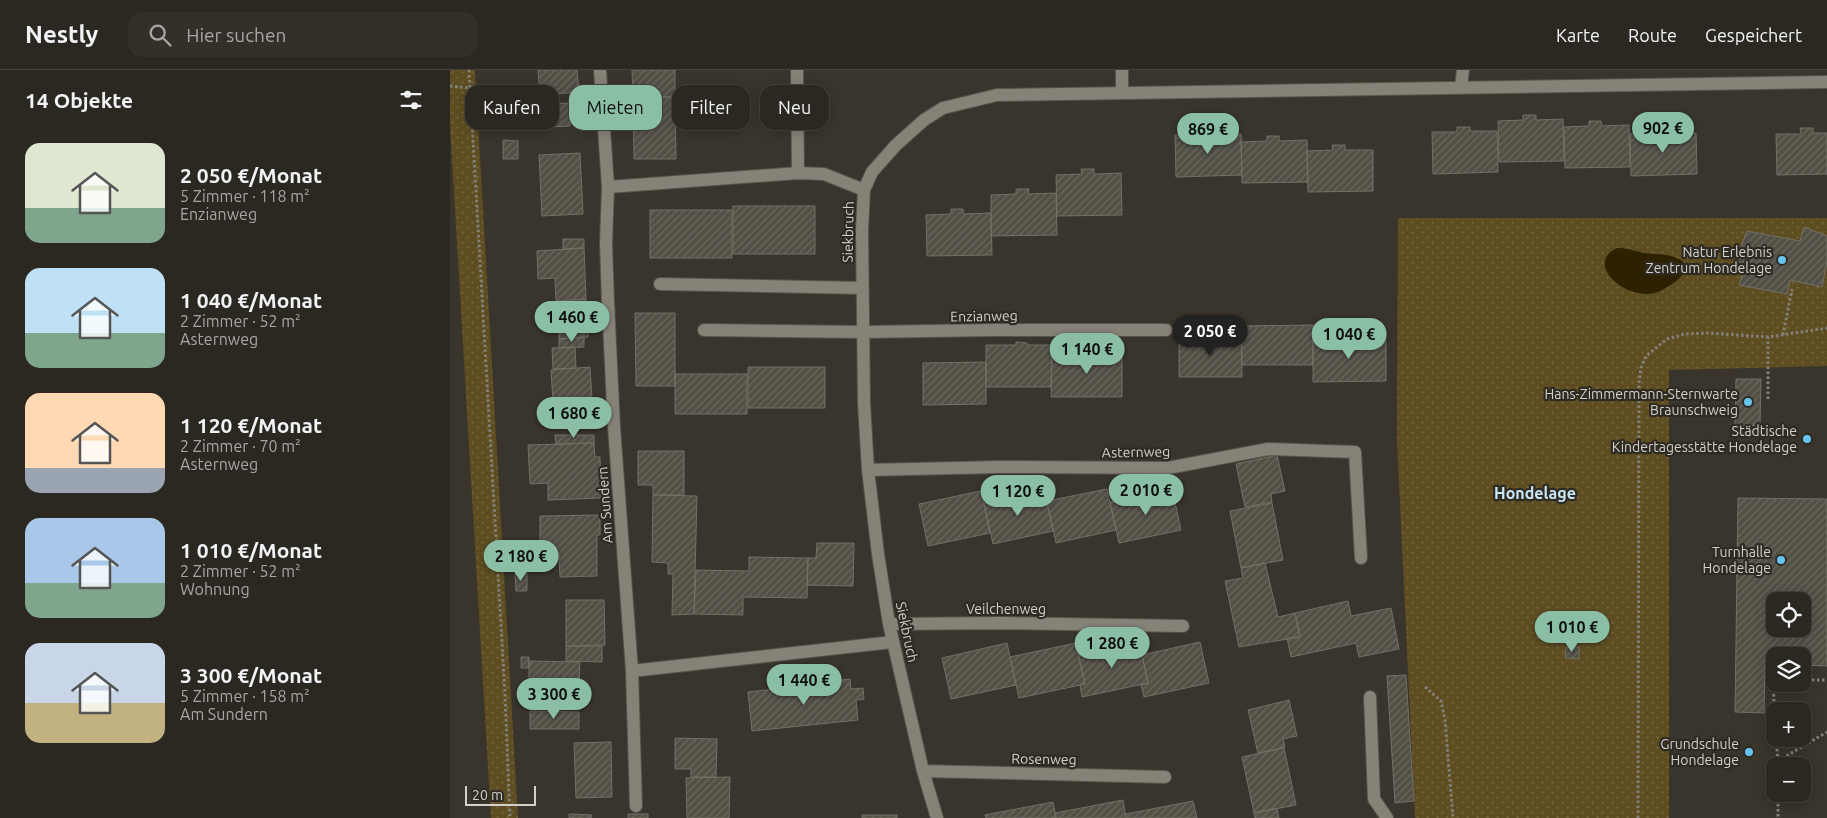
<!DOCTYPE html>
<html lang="de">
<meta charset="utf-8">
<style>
body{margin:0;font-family:Ubuntu,sans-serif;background:#33302a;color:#f1f3f6;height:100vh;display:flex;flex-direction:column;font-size:19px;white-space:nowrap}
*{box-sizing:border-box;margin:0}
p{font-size:16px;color:#a6a6a5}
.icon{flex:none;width:28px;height:28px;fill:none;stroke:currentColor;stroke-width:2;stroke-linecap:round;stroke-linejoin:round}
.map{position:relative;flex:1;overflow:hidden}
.panel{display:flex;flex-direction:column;background:#2b2821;width:450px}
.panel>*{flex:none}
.hud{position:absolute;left:15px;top:15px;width:475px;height:45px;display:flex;gap:10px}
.controls{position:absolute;left:1316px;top:522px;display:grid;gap:10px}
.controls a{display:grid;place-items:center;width:45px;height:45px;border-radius:10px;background:#2b2821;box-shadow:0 2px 12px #0003,0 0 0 1px #47443f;font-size:25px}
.scale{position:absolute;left:15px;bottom:12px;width:71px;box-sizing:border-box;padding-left:5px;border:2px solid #d3d1cb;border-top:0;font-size:14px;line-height:18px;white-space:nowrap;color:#d3d1cb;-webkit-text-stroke:4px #2f2b23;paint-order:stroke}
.price{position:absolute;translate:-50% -42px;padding:0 11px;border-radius:18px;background:#8abfa5;color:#111;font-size:16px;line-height:32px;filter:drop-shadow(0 1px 2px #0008)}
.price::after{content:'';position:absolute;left:50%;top:30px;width:15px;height:11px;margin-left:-8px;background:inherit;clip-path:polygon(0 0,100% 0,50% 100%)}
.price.selected{background:#222;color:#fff}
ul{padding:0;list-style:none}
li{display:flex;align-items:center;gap:15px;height:125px;padding:0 25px}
li span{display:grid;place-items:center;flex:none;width:140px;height:100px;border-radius:15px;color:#555}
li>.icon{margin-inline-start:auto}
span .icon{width:60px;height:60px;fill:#fffc;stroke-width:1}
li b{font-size:21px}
h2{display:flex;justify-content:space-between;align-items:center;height:60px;padding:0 25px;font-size:21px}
.chip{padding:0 18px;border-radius:15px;background:#2b2821;box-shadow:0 2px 12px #0003,0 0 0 1px #47443f;font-size:18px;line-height:45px}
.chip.selected{background:#8abfa5;color:#111}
header{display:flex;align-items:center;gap:30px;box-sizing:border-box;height:70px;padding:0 25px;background:#2b2821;border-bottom:1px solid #47443f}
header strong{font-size:24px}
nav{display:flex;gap:28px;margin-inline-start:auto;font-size:18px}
.search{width:350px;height:45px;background:#33302a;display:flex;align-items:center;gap:12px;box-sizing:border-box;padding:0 18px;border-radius:15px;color:#a6a6a5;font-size:19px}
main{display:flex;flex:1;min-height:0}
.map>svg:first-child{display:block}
.grass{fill:url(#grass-dots)}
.water{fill:#2d2100}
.building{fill:url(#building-hatch);stroke:#747066;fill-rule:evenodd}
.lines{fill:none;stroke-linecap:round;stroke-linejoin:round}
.minor-casing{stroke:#56534b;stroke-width:14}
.path{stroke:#84817a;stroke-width:3;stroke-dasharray:2.5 2.5;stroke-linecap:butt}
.minor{stroke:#868277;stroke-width:12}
.poi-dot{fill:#66c4ef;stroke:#2f2b23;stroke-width:2}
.labels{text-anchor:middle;stroke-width:4.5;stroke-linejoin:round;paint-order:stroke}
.street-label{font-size:14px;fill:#d3d1cb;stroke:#2f2b23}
.poi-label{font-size:14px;fill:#d3d1cb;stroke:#2f2b23;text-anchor:end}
.quarter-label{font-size:16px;font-weight:bold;fill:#c7e7f7;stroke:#2f2b23}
</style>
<header>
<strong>Nestly</strong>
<div class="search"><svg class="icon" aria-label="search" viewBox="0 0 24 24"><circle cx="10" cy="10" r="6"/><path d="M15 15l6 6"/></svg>Hier suchen</div>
<nav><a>Karte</a><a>Route</a><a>Gespeichert</a></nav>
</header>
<main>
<section class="panel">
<h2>14 Objekte<svg class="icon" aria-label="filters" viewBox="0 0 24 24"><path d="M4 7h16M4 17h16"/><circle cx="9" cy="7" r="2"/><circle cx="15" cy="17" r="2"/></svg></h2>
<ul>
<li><span style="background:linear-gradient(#dfe7d0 65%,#7fa58c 0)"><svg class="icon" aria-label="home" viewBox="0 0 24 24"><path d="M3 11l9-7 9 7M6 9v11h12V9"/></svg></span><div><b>2 050 €/Monat</b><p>5 Zimmer · 118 m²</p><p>Enzianweg</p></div></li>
<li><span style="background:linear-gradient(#bfe0f5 65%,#7fa58c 0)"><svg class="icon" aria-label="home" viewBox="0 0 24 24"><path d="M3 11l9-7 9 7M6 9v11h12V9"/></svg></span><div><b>1 040 €/Monat</b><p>2 Zimmer · 52 m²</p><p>Asternweg</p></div></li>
<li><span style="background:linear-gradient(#ffd9b3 75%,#9aa5b1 0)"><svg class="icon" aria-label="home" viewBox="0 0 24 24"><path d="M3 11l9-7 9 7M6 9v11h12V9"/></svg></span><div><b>1 120 €/Monat</b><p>2 Zimmer · 70 m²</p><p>Asternweg</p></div></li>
<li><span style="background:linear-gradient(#a9c7e8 65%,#7fa58c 0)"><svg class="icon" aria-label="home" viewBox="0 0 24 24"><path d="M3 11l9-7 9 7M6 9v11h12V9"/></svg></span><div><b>1 010 €/Monat</b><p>2 Zimmer · 52 m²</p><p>Wohnung</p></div></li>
<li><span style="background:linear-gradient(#c9d6e8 60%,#c2b280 0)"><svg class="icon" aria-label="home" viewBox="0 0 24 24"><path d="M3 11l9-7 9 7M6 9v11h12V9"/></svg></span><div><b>3 300 €/Monat</b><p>5 Zimmer · 158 m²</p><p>Am Sundern</p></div></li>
</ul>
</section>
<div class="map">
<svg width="1377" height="748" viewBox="0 0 1377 748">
<defs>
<pattern id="grass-dots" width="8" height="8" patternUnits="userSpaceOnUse" patternTransform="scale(1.25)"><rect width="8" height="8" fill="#5d4d21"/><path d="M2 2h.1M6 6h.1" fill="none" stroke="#736640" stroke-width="1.8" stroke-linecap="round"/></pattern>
<pattern id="building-hatch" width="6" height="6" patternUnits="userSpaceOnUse" patternTransform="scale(1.25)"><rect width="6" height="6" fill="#524f45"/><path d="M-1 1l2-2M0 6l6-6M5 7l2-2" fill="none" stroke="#6a675e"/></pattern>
</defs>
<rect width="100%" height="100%" fill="#39352c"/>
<path class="grass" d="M0,0H25L68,748H41L0,54Z
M948,148H1377V296L1219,300V748H965L947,370Z"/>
<path class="water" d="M1167,178C1175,178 1181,180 1190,182C1200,185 1210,183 1221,186C1253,195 1224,215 1208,222C1177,233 1133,194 1167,178Z"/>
<path class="building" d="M88,0H127L129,22L90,25Z
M182,0H225V27H183Z
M183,27H225L226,89H184Z
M119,33L120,56L98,57L96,34Z
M1073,45H1086V50L1113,49L1114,91L1049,92L1048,51L1073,50Z
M1139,51H1151L1152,56L1179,55L1180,97L1115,98L1114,57L1139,56Z
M1007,57H1020V61H1047L1048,102L983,104L982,62H1007Z
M1218,58V63H1246L1247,104L1181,106L1180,64H1205V59Z
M1350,58H1363V63H1377V104L1327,105L1326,64H1351Z
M763,59V64H791L792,105L726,107L725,65H751V60Z
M817,66H829V71L857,70L858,112L792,113L791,72L817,71Z
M53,70L68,71V89H53Z
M882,75H895V80H923V121L858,122L857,81L883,80Z
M130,83L133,144L92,146L89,85Z
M631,99H644V104L671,103L672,145L607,146L606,105L632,104Z
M566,119H579L578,124L606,123L607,165L541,166V125L566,124Z
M283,136H365V184H283Z
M501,139H513L514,144L541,143L542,185L477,186L476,145L501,144Z
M200,140H282V188H200Z
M1354,157L1377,166V191L1372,217L1340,210L1337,224L1289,215L1295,196L1286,190L1297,161L1350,171Z
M113,169H134V178L113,179Z
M134,178L136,229L106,231L105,208L88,209L87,181Z
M136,229L138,267L109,269L107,231Z
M185,243H225V316H186Z
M863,255V295H792V256Z
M729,266H791L792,307H729Z
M134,267V277L109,278V269Z
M863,269H936V311L863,312Z
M566,272L577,273V275H602L601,317H536V275H566Z
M125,277L126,298L103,299L102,278Z
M633,280H644V284H672V327H601L602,283L633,284Z
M536,292V334L473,335V293Z
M140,297L143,345L104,348L101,300Z
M298,297H375V338H298Z
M225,304H297V344H225Z
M1286,309H1311L1310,356L1285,355Z
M105,365H144V373L106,374Z
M144,373L145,387H150L151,428L98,430V413L80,414L78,375Z
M188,381H234V425H203V415H188Z
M827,385L835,421L821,424L822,432L795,437L786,394Z
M722,418L731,460L669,473L660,432Z
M657,419L666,460L606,473L597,431Z
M594,420L603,461L543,474L534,433Z
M531,421L540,463L478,476L469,434Z
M203,425L247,426L244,544L222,545L223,504H218V493L202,492Z
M1288,428L1377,429V596L1352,595V586H1325V595L1315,594L1314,643L1285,642ZM1325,531H1352V559H1325Z
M822,433L833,490L791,498L780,441Z
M150,445V465H147V506L110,507L109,485H90V446Z
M367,473H404L403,516L357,515L358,488H366Z
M299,487L358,488L357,528L293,527V545L244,544L246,500L299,501Z
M815,493L828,547L845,543L850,567L789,577L775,511L793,508L791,498Z
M65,503H77V521H66Z
M116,530H154L155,575L116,576Z
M898,531L901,546L941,538L949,579L909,587L906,573L841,587L837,568L850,567L845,543Z
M689,571L698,613L632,627L630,615L635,614L628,584Z
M750,572L759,613L694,627L691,615L698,613L692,585Z
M557,573L566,615L501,629L492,588Z
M626,573L635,614L569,628L560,587Z
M116,576H152V592L116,591Z
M1116,577H1129V589L1115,588Z
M71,587H79V598H71Z
M79,591L130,592L129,611L79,610Z
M956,605L964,731L945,733L937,606Z
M400,609L401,619L413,618L414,629L406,630L408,650L302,661L298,622L383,613V611Z
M839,630L847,666L833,669L835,677L808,683L798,640Z
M80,641L129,642V659H80Z
M225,668L267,669L266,707H241V699H225Z
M161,672L162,727L126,728L124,673Z
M834,678L846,735L804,743L792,687Z
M280,707L279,748H237L236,708Z
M673,730L676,748H606L605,743Z
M743,731L747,748H677L676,744Z
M603,732L606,748H536L535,745Z
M827,738L829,748H805L804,743Z
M119,744L142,745L141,748H119Z
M178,744H198V748H178Z
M412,745H447V748H412Z"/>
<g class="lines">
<g class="minor-casing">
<path id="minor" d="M150,0L158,117L156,173L158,232L164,357L182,601L186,736
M1011,17L1013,0
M672,23V0
M348,103L374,104L414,120
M158,117L348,103L347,0
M210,214L412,218
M254,260L413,262L544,260H716
M418,400L549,397L718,398L818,379L905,382L911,488
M439,554L550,553L733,556
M182,601L443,572
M920,627L924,729L937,748
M473,701L715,707
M487,748L473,701L439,554L428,484L418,400L414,333L412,160L414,120L422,102L446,75L474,50L493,38L547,25L1377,12"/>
</g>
<path class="path" d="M19,0L55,625L60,748
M0,16L19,18
M1333,265L1342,219
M1318,329V267
M1315,609H1324
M1323,609L1325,657
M1352,610H1377
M975,617L991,631L995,650L1003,748
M1326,669L1328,691
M1328,696V691L1377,662
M1328,724V748
M1188,748L1189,313L1191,298L1196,286L1217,269L1235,264L1257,263L1318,267L1377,258"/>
<use href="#minor" class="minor"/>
</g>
<g class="poi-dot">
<circle cx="1332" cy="190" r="5"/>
<circle cx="1298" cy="332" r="5"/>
<circle cx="1357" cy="369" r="5"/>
<circle cx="1331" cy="490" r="5"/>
<circle cx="1299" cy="682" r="5"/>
</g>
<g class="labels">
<g class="street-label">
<text transform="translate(398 162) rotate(-89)" y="5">Siekbruch</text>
<text transform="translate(534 246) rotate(-1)" y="5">Enzianweg</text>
<text transform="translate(686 382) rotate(-1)" y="5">Asternweg</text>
<text transform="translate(155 435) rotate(-94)" y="5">Am Sundern</text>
<text x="556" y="544">Veilchenweg</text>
<text transform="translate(457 562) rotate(78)" y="5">Siekbruch</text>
<text transform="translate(594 689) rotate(1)" y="5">Rosenweg</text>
</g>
<g class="poi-label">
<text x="1322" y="187">Natur Erlebnis<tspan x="1322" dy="16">Zentrum Hondelage</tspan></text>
<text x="1288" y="329">Hans-Zimmermann-Sternwarte<tspan x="1288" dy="16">Braunschweig</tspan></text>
<text x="1347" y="366">Städtische<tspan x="1347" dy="16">Kindertagesstätte Hondelage</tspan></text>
<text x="1321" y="487">Turnhalle<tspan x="1321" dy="16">Hondelage</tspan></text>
<text x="1289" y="679">Grundschule<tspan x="1289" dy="16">Hondelage</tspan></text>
</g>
<g class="quarter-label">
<text x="1085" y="429">Hondelage</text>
</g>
</g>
</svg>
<div class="controls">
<a><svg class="icon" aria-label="locate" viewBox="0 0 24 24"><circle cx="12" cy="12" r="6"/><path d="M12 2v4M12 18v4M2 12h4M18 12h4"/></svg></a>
<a><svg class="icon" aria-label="layers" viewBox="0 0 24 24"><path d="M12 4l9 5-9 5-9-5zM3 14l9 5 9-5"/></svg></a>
<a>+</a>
<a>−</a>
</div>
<div class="scale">20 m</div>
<b class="price" style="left:1213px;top:84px">902 €</b>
<b class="price" style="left:758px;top:85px">869 €</b>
<b class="price" style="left:122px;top:273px">1 460 €</b>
<b class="price selected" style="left:760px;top:287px">2 050 €</b>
<b class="price" style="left:899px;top:290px">1 040 €</b>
<b class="price" style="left:637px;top:305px">1 140 €</b>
<b class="price" style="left:124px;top:369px">1 680 €</b>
<b class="price" style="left:696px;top:446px">2 010 €</b>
<b class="price" style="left:568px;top:447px">1 120 €</b>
<b class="price" style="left:71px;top:512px">2 180 €</b>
<b class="price" style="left:1122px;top:583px">1 010 €</b>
<b class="price" style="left:662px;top:599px">1 280 €</b>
<b class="price" style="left:354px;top:636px">1 440 €</b>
<b class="price" style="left:104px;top:650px">3 300 €</b>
<div class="hud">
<a class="chip">Kaufen</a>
<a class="chip selected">Mieten</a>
<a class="chip">Filter</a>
<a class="chip">Neu</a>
</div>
</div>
</main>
